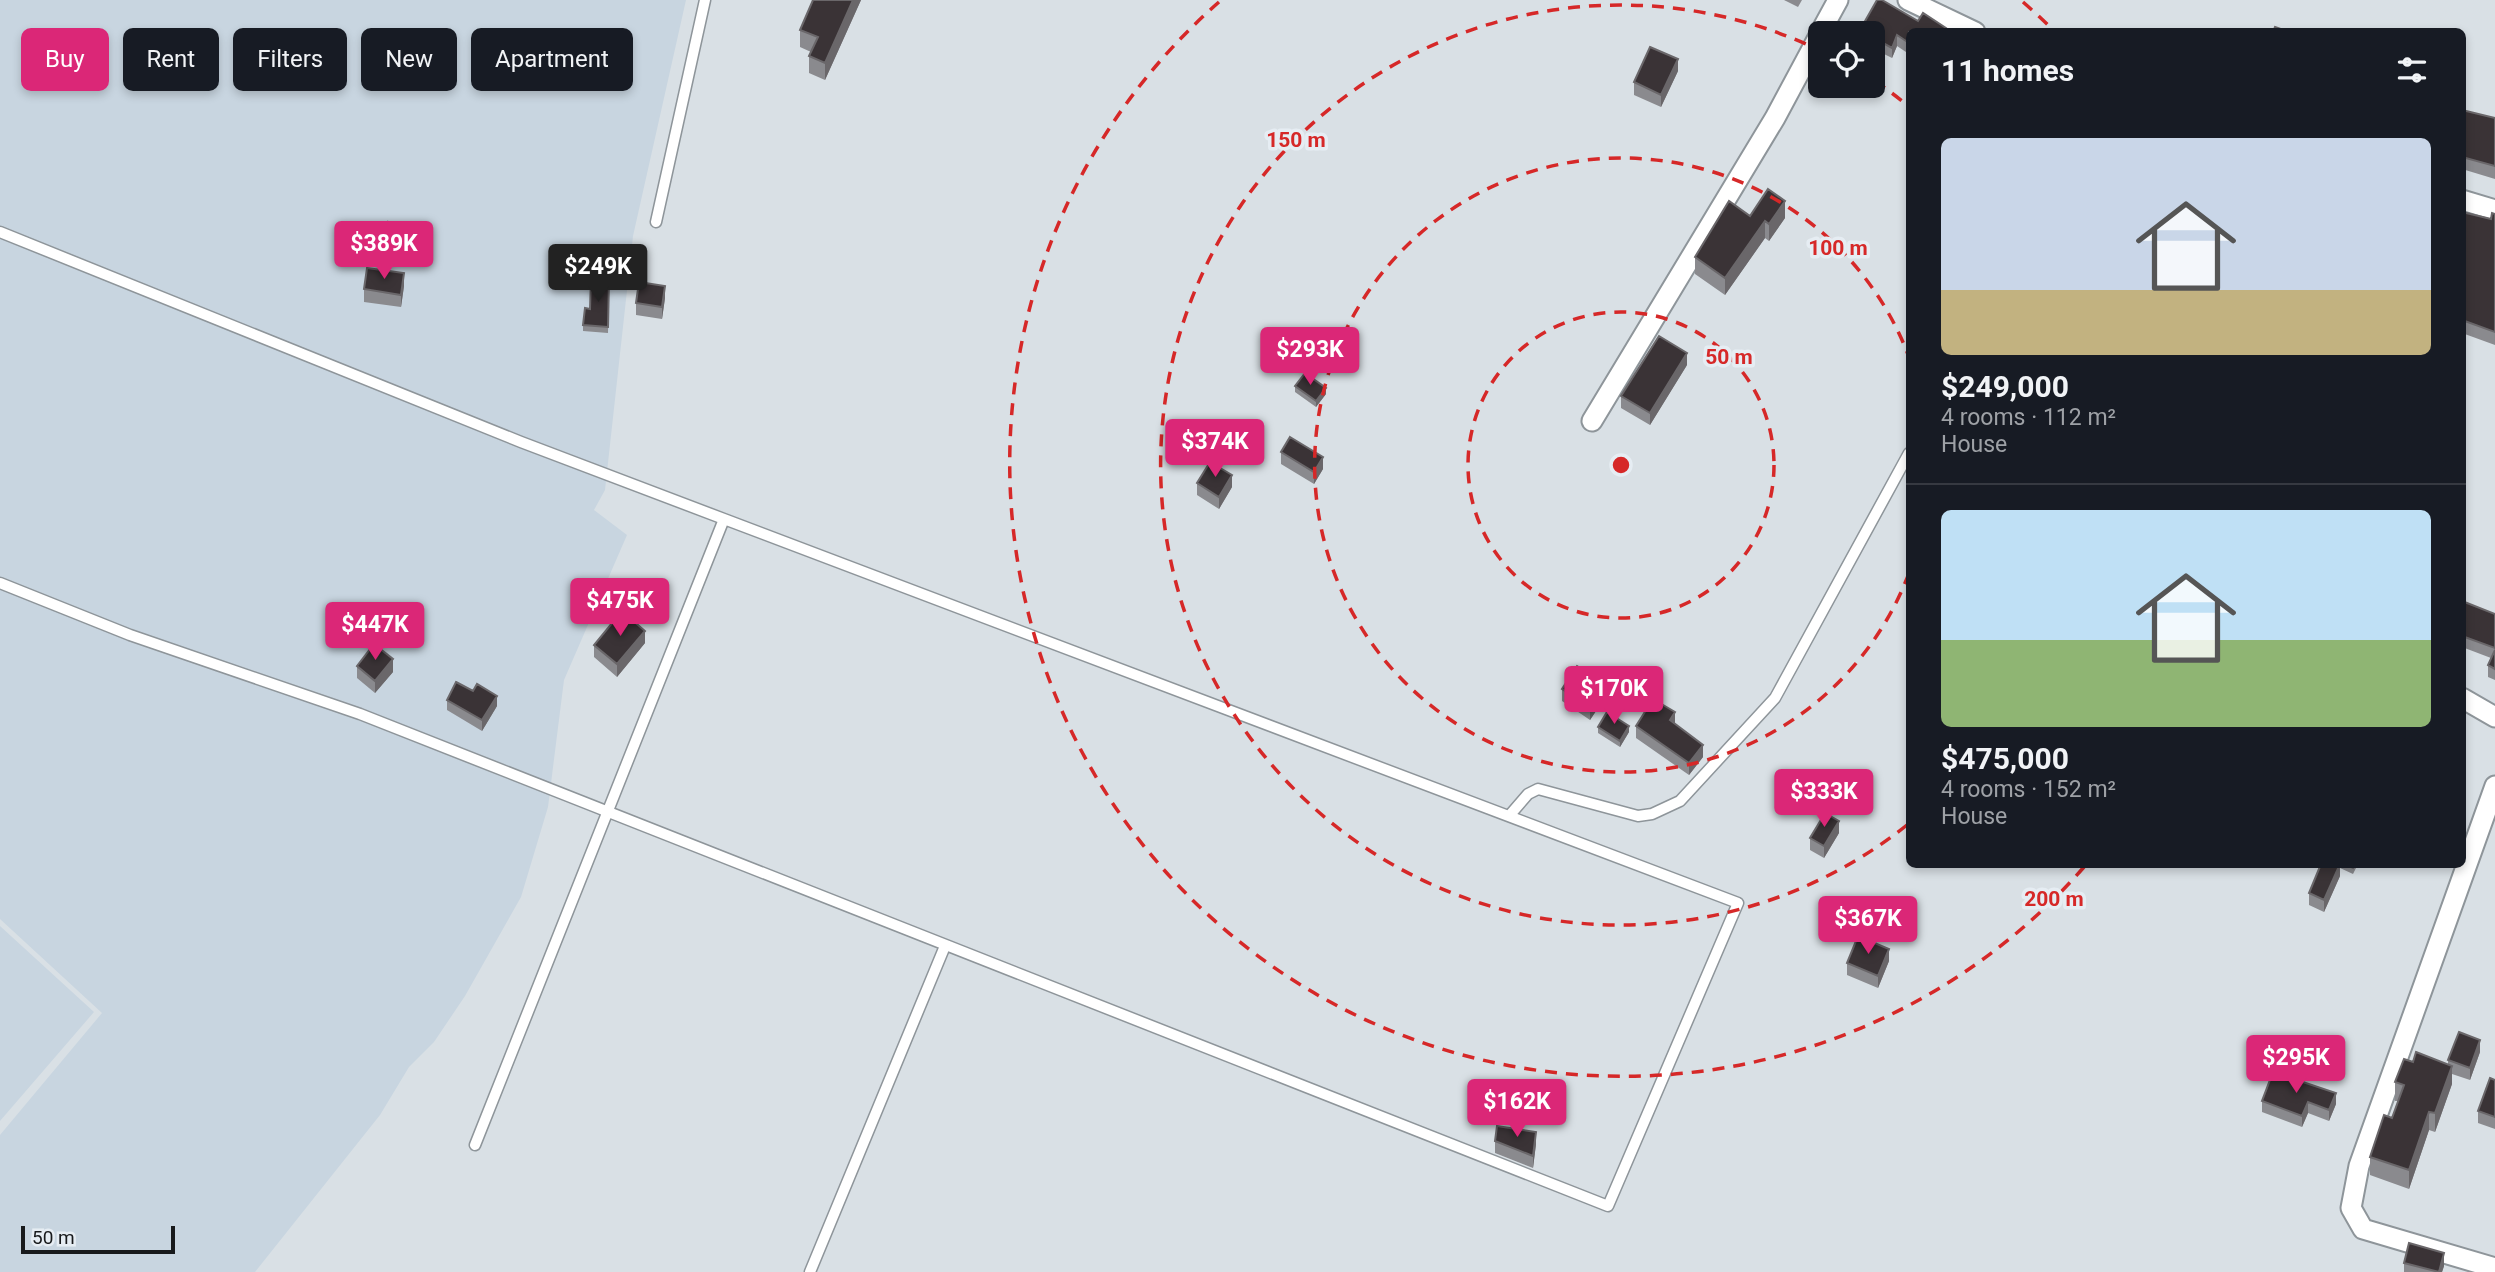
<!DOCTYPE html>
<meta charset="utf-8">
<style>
body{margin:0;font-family:Roboto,sans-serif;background:#20242c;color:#f1f3f6;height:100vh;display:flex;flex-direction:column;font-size:26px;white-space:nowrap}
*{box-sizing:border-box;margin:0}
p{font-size:23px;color:#9ea1a6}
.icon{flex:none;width:38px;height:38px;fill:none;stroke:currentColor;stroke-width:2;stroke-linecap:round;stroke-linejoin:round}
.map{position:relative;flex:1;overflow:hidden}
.drawer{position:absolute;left:1906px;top:28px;width:560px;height:840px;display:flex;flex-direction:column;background:#171b24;border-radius:10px;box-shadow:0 4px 10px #0003}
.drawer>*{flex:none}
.top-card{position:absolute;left:21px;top:28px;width:665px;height:63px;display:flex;gap:14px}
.tools{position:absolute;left:1808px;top:21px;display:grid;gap:14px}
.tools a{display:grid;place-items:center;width:77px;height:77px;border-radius:10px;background:#171b24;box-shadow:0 4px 10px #0003;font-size:35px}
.scale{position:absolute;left:21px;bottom:18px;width:154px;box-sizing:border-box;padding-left:7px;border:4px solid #181a1c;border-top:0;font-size:19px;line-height:24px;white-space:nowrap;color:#181a1c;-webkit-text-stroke:5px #e6edf3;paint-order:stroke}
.price{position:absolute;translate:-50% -60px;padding:0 16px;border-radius:7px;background:#db2777;color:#fff;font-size:23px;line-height:46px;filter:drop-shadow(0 2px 4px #0008)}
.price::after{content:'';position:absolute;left:50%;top:42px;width:21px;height:16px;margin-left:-10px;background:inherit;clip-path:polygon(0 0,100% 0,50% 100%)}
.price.selected{background:#222;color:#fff}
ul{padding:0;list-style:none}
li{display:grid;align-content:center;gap:14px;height:371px;padding:0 35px}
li+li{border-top:2px solid #363941}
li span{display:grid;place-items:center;height:217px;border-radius:10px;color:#555}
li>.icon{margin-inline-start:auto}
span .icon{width:126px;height:126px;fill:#fffc;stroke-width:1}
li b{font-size:30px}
h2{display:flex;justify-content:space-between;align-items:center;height:84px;padding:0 35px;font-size:30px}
.tag{padding:0 24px;border-radius:10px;background:#171b24;box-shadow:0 4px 10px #0003;font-size:24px;line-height:63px}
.tag.selected{background:#db2777;color:#fff}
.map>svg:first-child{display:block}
.built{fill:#c8d5e0}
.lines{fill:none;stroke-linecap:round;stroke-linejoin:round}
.lane-casing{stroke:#8e959a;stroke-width:13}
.street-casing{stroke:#8e959a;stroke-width:23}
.lane{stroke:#fff;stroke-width:10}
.street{stroke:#fff;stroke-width:19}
.wall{fill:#8a8a8e}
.shaded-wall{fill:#6a676a}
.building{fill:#3a3336;stroke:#6a676a;stroke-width:2}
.ring{fill:none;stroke:#d62828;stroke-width:3.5;stroke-dasharray:12 9}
.centre{fill:#d62828;stroke:#e6edf3;stroke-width:3.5}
.ring-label{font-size:21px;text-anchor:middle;font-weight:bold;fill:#d62828;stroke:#e6edf3;stroke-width:7;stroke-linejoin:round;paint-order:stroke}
</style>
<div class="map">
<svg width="2495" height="1272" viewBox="0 0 2495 1272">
<rect width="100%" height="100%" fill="#d9e0e5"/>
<path class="built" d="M0,0H686L633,236L605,490L594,510L627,535L564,680L548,807L521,897L465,996L434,1042L409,1067L380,1115L255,1272H0V1135L102,1013L0,919Z
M0,926L94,1012L0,1121Z"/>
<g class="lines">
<g class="lane-casing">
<path id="lane" d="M656,222L705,0
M0,232L521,442L724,519L475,1145
M0,583L130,635L360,714L1608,1206L1738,903L724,519
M1509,816L1528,794L1538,789L1638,816L1652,814L1680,801L1775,698L1909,453
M810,1272L945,946"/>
</g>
<g class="street-casing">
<path id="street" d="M1908,0L1975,32
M1820,33L1838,0
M2462,200L2495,210
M1592,421L1775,118L1820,34
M2462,698L2495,717
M2495,786L2359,1166L2351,1208L2363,1229L2495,1268"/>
</g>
<use href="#lane" class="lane"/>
<use href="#street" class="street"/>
</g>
<path class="wall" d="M813,0H861L825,80L809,73V56L811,52L800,47V30Z
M1784,0H1802L1798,7Z
M1918,21L1946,32H1909V54L1897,46L1892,58L1872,48V33H1860V30Z
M1678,71L1661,107L1634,95V82Z
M2462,110L2495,118V179L2462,169Z
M2462,212L2491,219L2495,214V345L2462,333Z
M1750,216L1785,218L1769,241L1765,238L1725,295L1695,274V257Z
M382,237L408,238L402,252L382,243Z
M609,279L608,333L583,331V325L590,309Z
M404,286L401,307L364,302V289Z
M665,298L662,319L636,315V303Z
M1687,365L1650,425L1621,408V396Z
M1295,386L1326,394L1316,407L1295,392Z
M1281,452L1323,469L1314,484L1281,464Z
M1197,483L1232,487L1219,509L1197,495Z
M2462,601L2495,614V680L2488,677V665L2491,658L2462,647Z
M645,643L617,677L594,657V645Z
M357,666L393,672L375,693L357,678Z
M1562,689L1606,696L1590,720L1562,701Z
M447,700L497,706L482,731L447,710Z
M1675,724L1703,757L1689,775L1636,738V726Z
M1598,727L1629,732L1620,747L1598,733Z
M1839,833L1824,858L1810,850V838Z
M2321,864H2358L2353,874L2340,868V876L2324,912L2309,905V893Z
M1889,961L1878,988L1847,975V963Z
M2480,1052L2470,1080L2452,1074V1084L2435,1132L2429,1130L2409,1189L2370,1175V1157L2392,1118L2398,1101H2395V1082L2413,1062L2448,1064V1060Z
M2495,1080V1129L2478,1123V1111Z
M2262,1101L2336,1104L2329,1121L2308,1113L2302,1127L2262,1112Z
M1495,1141L1536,1144L1533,1168L1495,1153Z
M2404,1263L2444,1266L2442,1272H2404Z"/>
<path class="shaded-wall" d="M853,0H861L825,80V63Z
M1897,35V46L1892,58V48Z
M1678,59V71L1661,107V95Z
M1785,201V218L1769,241V224Z
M1765,221V238L1725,295V278Z
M408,232V238L402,252V246Z
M404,273V286L401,307V295Z
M665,286V298L662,319V307Z
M1687,353V365L1650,425V413Z
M1326,388V394L1316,407V401Z
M1323,457V469L1314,484V472Z
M1232,475V487L1219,509V497Z
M645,631V643L617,677V664Z
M393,659V672L375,693V681Z
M1606,684V696L1590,720V708Z
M497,696V706L482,731V720Z
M1675,712V724L1670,720Z
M1629,726V732L1620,747V741Z
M1703,745V757L1689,775V763Z
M1839,821V833L1824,858V846Z
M2340,864V876L2324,912V900Z
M1889,949V961L1878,988V976Z
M2480,1040V1052L2470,1080V1068Z
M2452,1066V1084L2435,1132V1113Z
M2336,1093V1104L2329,1121V1110Z
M2308,1102V1113L2302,1127V1116Z
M2429,1112V1130L2409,1189V1170Z
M1536,1132V1144L1533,1168V1156Z
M2444,1253V1266L2442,1272H2439Z"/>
<path class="building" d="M813,0H853L825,63L809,56L818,37L800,30Z
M1877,0H1882L1918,21L1923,13L1946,28L1944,32H1909V43L1897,35L1892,48L1872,37V33H1865L1860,30Z
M2275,27L2289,32H2273Z
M1650,47L1678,59L1661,95L1634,82Z
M2462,110L2495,118V166L2462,157Z
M1768,189L1785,201L1769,224L1765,221L1725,278L1695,257L1729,201L1750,216Z
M2462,212L2491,219L2492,213L2495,214V332L2462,320V293L2464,287L2462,286Z
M388,222L408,232L402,246L382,237Z
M367,268L404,273L401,295L364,289Z
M591,279H609L608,327L583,325L585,308L590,309Z
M639,282L665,286L662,307L636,303Z
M1659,336L1687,353L1650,413L1621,396Z
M1305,373L1326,388L1316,401L1295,386Z
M1290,437L1323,457L1314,472L1281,452Z
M1210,462L1232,475L1219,497L1197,483Z
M2462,601L2495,614V648L2462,636Z
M622,611L645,631L617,664L594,645Z
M374,644L393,659L375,681L357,666Z
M2495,650V669L2488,665Z
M1577,666L1606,684L1590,708L1562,689Z
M456,682L473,691L477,684L497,696L482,720L447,700Z
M1653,699L1675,712L1670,720L1703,745L1689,763L1636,726Z
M1607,712L1629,726L1620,741L1598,727Z
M1825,813L1839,821L1824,846L1810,838Z
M2321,864H2340L2324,900L2309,893Z
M2345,864H2355L2353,868Z
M1858,936L1889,949L1878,976L1847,963Z
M2459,1032L2480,1040L2470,1068L2448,1060Z
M2416,1052L2452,1066L2435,1113L2429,1112L2409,1170L2370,1157L2384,1115L2392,1118L2404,1085L2395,1082L2404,1059L2413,1062Z
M2273,1072L2336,1093L2329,1110L2308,1102L2302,1116L2262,1101Z
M2490,1078L2495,1080V1117L2478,1111Z
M1497,1126L1536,1132L1533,1156L1495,1141Z
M2409,1243L2444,1253L2439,1272L2404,1263Z"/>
<g class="ring">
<circle cx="1621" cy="465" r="153"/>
<path d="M1909 573A307 307 0 1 1 1909 357"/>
<path d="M1907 825A460 460 0 1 1 1819 50M1875 81A460 460 0 0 1 1907 105"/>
<path d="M2084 867A613 613 0 1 1 1219 2M2023 2A613 613 0 0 1 2051 28"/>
</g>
<circle cx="1621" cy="465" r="10" class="centre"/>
<g class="ring-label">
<text x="1296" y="147">150 m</text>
<text x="1838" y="255">100 m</text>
<text x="1729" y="364">50 m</text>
<text x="2054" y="906">200 m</text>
</g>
</svg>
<div class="tools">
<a><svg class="icon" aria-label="locate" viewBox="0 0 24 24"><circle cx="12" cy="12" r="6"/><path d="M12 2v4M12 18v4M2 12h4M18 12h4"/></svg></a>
</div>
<div class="scale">50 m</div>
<b class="price" style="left:384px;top:281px">$389K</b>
<b class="price selected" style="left:598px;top:304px">$249K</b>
<b class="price" style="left:1310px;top:387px">$293K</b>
<b class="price" style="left:1215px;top:479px">$374K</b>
<b class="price" style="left:620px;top:638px">$475K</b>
<b class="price" style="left:375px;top:662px">$447K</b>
<b class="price" style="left:1614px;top:726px">$170K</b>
<b class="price" style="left:1824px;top:829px">$333K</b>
<b class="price" style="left:1868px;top:956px">$367K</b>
<b class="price" style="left:2296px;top:1095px">$295K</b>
<b class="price" style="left:1517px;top:1139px">$162K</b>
<div class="top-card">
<a class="tag selected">Buy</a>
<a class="tag">Rent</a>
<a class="tag">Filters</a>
<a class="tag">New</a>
<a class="tag">Apartment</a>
</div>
<section class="drawer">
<h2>11 homes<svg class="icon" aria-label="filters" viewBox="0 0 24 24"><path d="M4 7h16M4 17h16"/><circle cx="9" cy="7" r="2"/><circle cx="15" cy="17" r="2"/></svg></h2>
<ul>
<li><span style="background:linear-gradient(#c9d6e8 70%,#c2b280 0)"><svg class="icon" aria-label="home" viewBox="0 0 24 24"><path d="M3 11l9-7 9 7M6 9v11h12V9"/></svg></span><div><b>$249,000</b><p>4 rooms · 112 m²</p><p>House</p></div></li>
<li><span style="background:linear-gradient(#bfe0f5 60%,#8fb573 0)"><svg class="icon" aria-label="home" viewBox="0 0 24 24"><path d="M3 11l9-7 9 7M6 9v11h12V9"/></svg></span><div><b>$475,000</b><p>4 rooms · 152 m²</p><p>House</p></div></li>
</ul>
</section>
</div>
